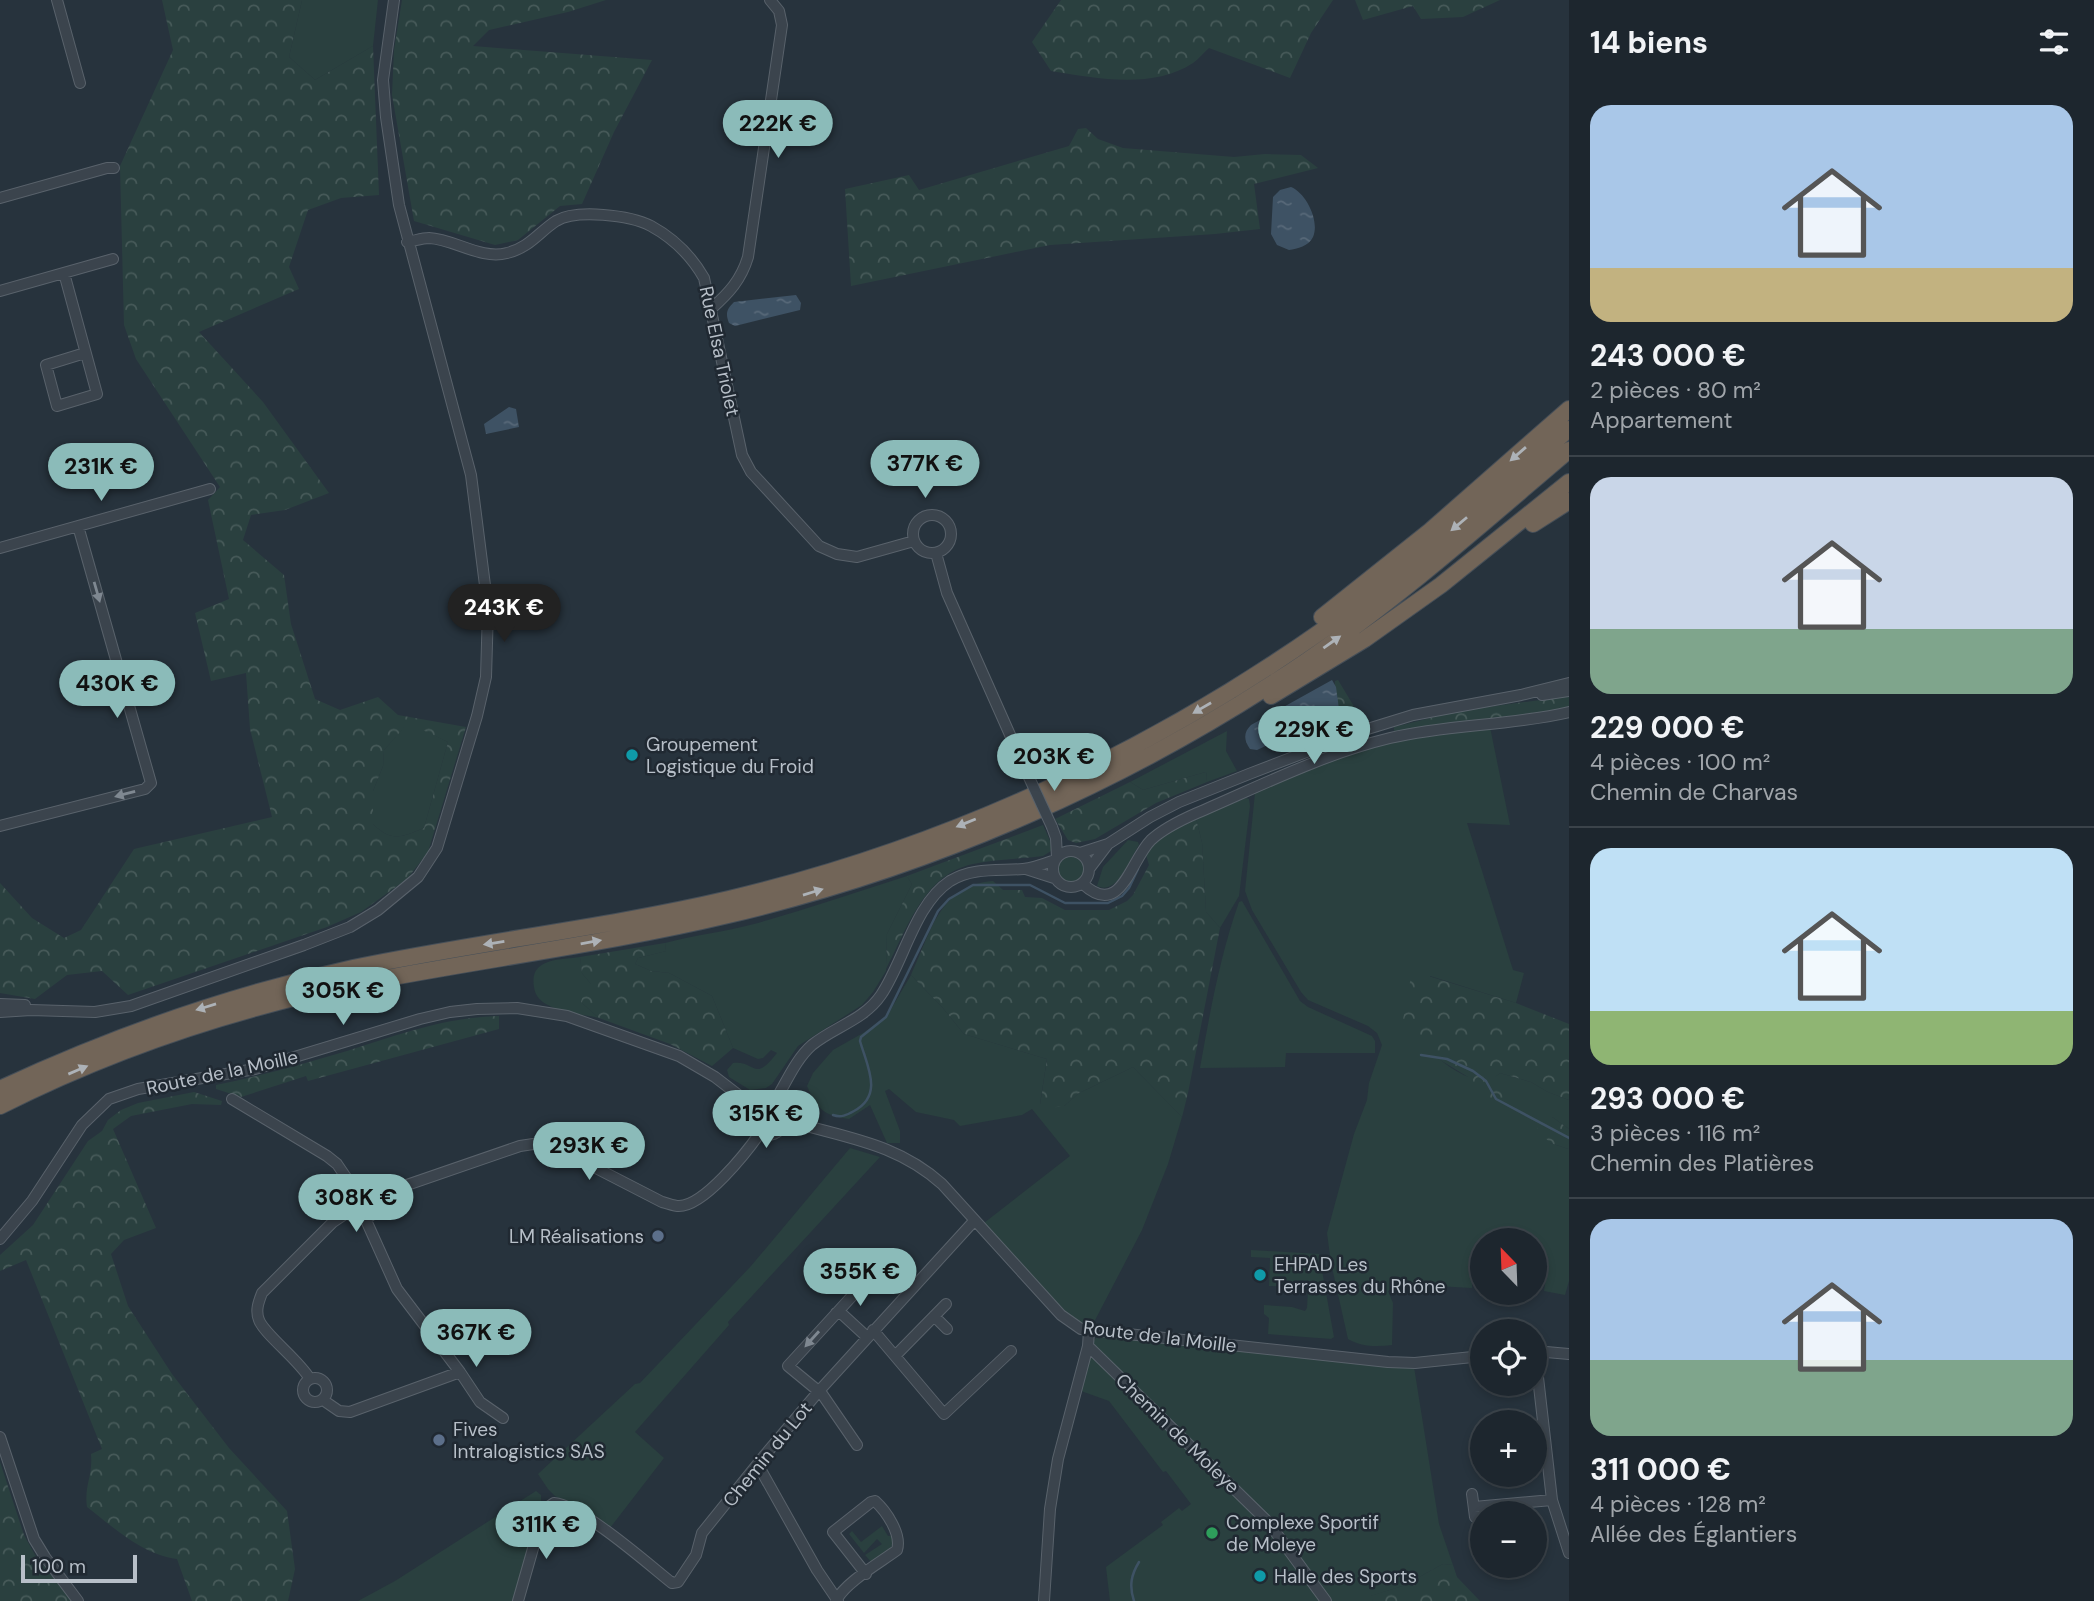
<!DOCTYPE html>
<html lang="fr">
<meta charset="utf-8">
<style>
body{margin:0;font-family:"DM Sans",sans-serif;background:#2a323a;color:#f1f3f6;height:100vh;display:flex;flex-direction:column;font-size:26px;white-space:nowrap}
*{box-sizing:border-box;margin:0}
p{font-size:23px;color:#a0a5aa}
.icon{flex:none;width:38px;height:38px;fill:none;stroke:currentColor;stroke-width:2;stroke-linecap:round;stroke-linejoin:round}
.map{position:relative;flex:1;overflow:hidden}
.panel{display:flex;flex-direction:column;background:#1d262e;width:525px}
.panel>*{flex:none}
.needle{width:46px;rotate:337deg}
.tools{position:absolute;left:1470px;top:1228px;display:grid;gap:14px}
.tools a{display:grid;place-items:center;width:77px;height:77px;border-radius:50%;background:#1d262e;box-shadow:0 4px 10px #0003,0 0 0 2px #3b434a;font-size:35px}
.scale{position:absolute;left:21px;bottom:18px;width:116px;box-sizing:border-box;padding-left:7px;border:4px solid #b7bfc8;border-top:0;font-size:19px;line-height:24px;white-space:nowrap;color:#b7bfc8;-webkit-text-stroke:5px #202932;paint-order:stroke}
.price{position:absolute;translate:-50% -60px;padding:0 16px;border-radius:24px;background:#8bbbb9;color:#111;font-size:23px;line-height:46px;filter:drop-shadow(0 2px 4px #0008)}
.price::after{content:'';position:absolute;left:50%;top:42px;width:21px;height:16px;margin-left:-10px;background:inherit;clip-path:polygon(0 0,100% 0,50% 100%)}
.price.current{background:#222;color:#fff}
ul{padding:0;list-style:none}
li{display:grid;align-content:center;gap:14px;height:371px;padding:0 21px}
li+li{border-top:2px solid #3b434a}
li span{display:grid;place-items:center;height:217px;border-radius:21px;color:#555}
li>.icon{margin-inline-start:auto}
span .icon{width:126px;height:126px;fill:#fffc;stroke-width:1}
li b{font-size:30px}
h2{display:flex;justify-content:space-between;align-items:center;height:84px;padding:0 21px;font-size:30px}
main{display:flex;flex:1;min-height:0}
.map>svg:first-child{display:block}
.grass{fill:#2a403f}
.forest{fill:url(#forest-crowns);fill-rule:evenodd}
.water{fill:url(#water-ripples)}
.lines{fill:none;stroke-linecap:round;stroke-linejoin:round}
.stream{stroke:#3e5264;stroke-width:2.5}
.minor-casing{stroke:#59626b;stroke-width:12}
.highway-casing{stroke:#464f58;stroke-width:18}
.minor{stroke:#3b444d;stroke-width:10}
.highway{stroke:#726558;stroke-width:16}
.minor-bridge-casing{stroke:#59626b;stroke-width:12;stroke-linecap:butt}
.minor-bridge{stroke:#3b444d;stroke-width:10}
.oneway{fill:#adb2b7}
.oneway2{fill:#7f8891}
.culture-dot{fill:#0f9aa8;stroke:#202932;stroke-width:2.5}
.service-dot{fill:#5c6f8a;stroke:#202932;stroke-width:2.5}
.leisure-dot{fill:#2e9e5b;stroke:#202932;stroke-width:2.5}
.labels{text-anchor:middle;stroke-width:5;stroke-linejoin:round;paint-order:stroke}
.street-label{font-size:19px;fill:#b7bfc8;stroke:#202932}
.poi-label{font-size:19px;fill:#b7bfc8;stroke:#202932;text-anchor:start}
</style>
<main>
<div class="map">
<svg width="1569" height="1601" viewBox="0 0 1569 1601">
<defs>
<pattern id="forest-crowns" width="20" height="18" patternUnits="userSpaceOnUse" patternTransform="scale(1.75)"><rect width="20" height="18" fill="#2a403f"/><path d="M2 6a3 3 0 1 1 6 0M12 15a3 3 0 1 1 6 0" fill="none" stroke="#475a59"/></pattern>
<pattern id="water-ripples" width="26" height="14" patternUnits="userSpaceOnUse" patternTransform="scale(1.75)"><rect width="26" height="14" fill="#3e5264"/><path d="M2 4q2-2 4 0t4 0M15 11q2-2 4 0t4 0" fill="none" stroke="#586979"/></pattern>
</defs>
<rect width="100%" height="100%" fill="#27333d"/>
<path class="grass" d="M302,0H378L373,46L315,80L289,57Z
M408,722L448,742L424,828C402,837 392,843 373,824V791L383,766L384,750Z
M1490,727L1510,825L1467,823L1513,970L1524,973L1516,1003L1430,976L1429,1049C1444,1065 1479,1092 1500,1073L1531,1082L1548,1092L1569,1100V1129L1552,1117L1550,1143L1569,1149V1281L1565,1295L1544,1291L1547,1272L1535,1271V1241H1482V1272H1472V1288L1400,1284L1388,1291L1393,1303L1392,1345C1377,1347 1361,1347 1348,1339L1331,1263L1327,1233L1354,1134L1367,1100L1369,1083L1382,1045L1377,1033L1368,1026L1308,1000L1301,992L1252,910L1245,891L1255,793C1293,776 1332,758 1372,747C1411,737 1450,732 1490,727Z
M1227,731L1226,751L1237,771L1207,782L1206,772L1143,790L1130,782Z
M1246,798L1249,799L1250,806L1239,896L1220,928L1206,912L1202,843L1196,818Z
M1128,840L1138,842L1139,845C1129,859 1118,896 1097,886L1103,867Z
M1058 870a13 13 0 1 1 26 0a13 13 0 1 1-26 0Z
M907,876L912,884L887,934L886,971L873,992L862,1005L798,1046L772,1084L766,1088L750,1090L729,1077L727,1070L733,1063C756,1060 753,1084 777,1053L771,1050L763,1058L758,1059L733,1048L712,996L669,973L651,971L635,964L638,958L666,951L665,943C695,935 724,932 754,924C805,910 856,892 907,876Z
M1242,901L1300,1001L1308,1007L1372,1036L1375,1041V1053H1286L1285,1067L1200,1068C1210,1012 1220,956 1239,902Z
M580,957L582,973L592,985L581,1002L599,1018C582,1014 561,1013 546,1004C539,1000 535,995 534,987C529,958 559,960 580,957Z
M911,975L943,1008L964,1034L1047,1059L1040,1104L1064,1106L1079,1093L1133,1067L1182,1117L1168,1164L1142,1230L1092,1326L1079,1323L1067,1315L984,1223L1070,1156L1032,1109L1022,1115L960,1126L954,1120L916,1112L889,1089L885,1091L900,1131V1143H887L870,1105L849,1119C824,1115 817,1110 807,1086L813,1073L833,1050L863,1033L887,1016Z
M755 1116a13 13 0 1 1 26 0a13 13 0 1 1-26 0Z
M850,1148L880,1157L728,1322L729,1325L635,1432L664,1458L610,1528L555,1496L548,1489L538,1474L635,1384L640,1383L751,1266Z
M1251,1250L1319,1254L1334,1337L1331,1339L1268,1334L1269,1318L1264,1314V1305L1292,1307L1305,1311L1307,1308L1308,1290L1306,1287L1269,1286L1270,1258L1251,1257Z
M1098,1336L1414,1367L1439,1524L1453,1565L1443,1564L1403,1586L1371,1596L1373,1601H1331L1276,1526L1243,1490L1138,1392L1094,1345L1093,1341Z
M1092,1355L1257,1515L1320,1601H1110L1106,1567L1163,1525L1161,1522L1179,1508L1182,1511L1191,1504L1166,1471L1163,1472L1109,1401L1081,1391L1088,1357Z
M536,1491L541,1495V1503L513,1601H358L395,1581Z
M882,1526L888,1536H893C894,1551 884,1555 873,1564L865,1555L882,1544L877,1539L864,1553L849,1534L852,1531L861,1542Z"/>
<path class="forest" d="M162,0H302L289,57L315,80L373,46L379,195L341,198L308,210L289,267L299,289L199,332L263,402L329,493L285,510L251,515L243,540L284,575L291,624L315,699L340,710L378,697L398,715L466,727L428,852L407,879L361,912L327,927L128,995L102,971L67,975L35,999L0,993V883L32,918L64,938L81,930L134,849L272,817L250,729L246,673L211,681L195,613L229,599L208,500L220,487L136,359L124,325L120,166L173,50ZM408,723L448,742L424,828C402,837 392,843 373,824V791L383,766L384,750Z
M402,0H606L568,12L489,30L473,46L652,60L614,132L582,204L560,206L518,240L495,245L414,221L392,95L394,50Z
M1061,0H1333L1311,33L1290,78L1209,48C1204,52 1199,59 1193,63C1151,90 1096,78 1051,71L1032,42Z
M1355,0H1500L1463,17L1421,19L1413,6L1363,20Z
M1086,128L1098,139L1123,148L1234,157L1265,154L1301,155L1318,168L1254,184L1260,229L1215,234L1050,245L851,286L845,189L909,175L919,190L1069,146L1078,129Z
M1338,680L1361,718L1278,751L1273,743L1333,715L1335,681Z
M1569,696V707L1556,710L1394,732V727L1459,711Z
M1206,772L1207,782L1156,803L1095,839L1076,843L1068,840L1055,819L1130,782L1143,790Z
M1196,818L1202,843L1206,912L1220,928L1188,1093L1182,1117L1133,1067L1079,1093L1064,1106L1050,1108L1040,1105L1047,1059L964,1034L943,1008L911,975C931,933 939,885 993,881L1003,890H1022L1025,897L1042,898L1065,910H1109L1127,901L1133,895L1149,865L1145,851L1157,838Z
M1043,825L1051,843V851L1043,856C1020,859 996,859 973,864C924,874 907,929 886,969L887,934L912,884L907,876Z
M665,943L666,951L638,958L635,964L651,971L669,973L712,996L733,1048L712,1066L670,1044L599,1018L581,1002L585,987L591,984L582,973L580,957Z
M1412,971L1516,1003L1569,1024V1100L1548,1092L1531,1082L1500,1073L1495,1077L1507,1098L1499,1106L1476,1093L1473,1080L1437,1058L1402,1025Z
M499,1016V1029L308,1081L306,1076L241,1097L216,1089V1085C261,1076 303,1064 347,1051C397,1035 446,1017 499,1016Z
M194,1092L222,1101L221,1105L192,1104L131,1116L113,1129L156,1228L124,1240L111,1254L128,1306L172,1374L229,1448L287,1511L295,1569L288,1601H192L177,1559C143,1555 113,1527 87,1507C84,1485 93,1477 91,1454L102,1449L26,1260L0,1271V1255L33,1225L88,1141L102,1131L108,1120L121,1110L138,1103Z
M1552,1117L1569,1129V1149L1550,1143L1537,1128Z
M0,1462L24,1535L35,1555L72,1601H0Z
M1443,1564L1453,1565L1457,1577L1480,1601H1373L1370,1596L1403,1586Z"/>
<path class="water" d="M1291,187C1306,193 1320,221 1313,237C1309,246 1297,249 1289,250L1277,245L1271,234L1273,197L1280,190Z
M796,295L801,303L800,310L735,326L729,323C725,313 727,309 734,302Z
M509,407L516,409L519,427L486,434L484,424Z
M526,588L546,599L533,625H520L511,607L512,592Z
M1332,680L1336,687L1339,709L1333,715L1257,750L1250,749C1244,740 1243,733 1251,725Z"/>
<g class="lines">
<path class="stream" d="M1421,1055L1447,1059L1473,1071L1486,1081L1496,1099L1569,1138
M833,1115C841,1118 847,1115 854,1111C884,1095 867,1066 860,1041L861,1037L886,1017L938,911L949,899L973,885H1030L1065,903H1108L1122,896L1129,888L1138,869
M1134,1601C1129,1586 1131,1575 1139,1562"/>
<g class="minor-casing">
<path id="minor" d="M57,0L80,83
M0,198L107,168H114
M407,242C414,241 422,238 429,238C454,239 481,260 507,253C529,248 539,232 556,221C576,209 630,215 651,226C673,238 692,257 704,278L742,455L751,472L819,546L837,554L857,557L914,541
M64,273L97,394L57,406L46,365L85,353
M0,291L113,259
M711,309C729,293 741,280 748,257L782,25L779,11L770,0
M913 534a19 19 0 1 1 38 0a19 19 0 1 1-38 0Z
M0,548L210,489
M936,553L947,593L1027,773
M1542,695L1569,691
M0,826L145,789L151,783L78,526
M1052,827L1056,838L1057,858
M1053 869a18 18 0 1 1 36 0a18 18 0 1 1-36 0Z
M1080,853L1108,844
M1026,869L1054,878
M1089,869L1108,844L1150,817L1179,802L1249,774L1361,731L1413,715L1521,695L1569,683
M1083,884C1121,919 1130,861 1151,840C1164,828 1181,820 1197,813C1260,786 1323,754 1390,738C1449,724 1510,726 1569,712
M0,1004L25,1005
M0,1012L31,1010L95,1012L131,1006L304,945L350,927L378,910L418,877L437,848L477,716L486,677L488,609L471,475L399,205L386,117L383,80L394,0
M741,1097C745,1106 747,1120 754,1128C770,1147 797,1124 781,1102L767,1097L754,1103L749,1118
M232,1099L327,1156L337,1164L354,1189
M776,1099C787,1081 796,1059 812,1045C834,1027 864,1020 881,995C904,961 915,904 950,881C973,867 998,871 1023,869C1034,868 1044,864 1055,860
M786,1120C844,1138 895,1142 942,1184L1061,1315L1081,1329L1388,1362L1415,1363L1482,1356
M345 1203a16 16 0 1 1 32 0a16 16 0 1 1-32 0Z
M375,1196L520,1146L540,1143L557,1148L662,1202C667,1203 674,1206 679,1206C704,1206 746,1153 760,1133
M0,1239L32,1201L82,1125L109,1099L138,1089L255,1069L420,1019L450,1012L477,1009L517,1008L567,1016L679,1056L715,1077L741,1097L757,1100
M836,1313L842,1314L867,1337
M934,1316L947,1329
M873,1330L944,1414L1011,1351
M1089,1331L1088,1346L1268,1522L1326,1601
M1569,1354L1535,1351L1552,1500L1569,1553
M895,1356L946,1304
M460,1372L480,1402L503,1418
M303 1390a12 12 0 1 1 24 0a12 12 0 1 1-24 0Z
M310,1379C299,1360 264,1334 259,1320C255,1310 259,1301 262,1293L333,1222L348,1212
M323,1400L339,1411L350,1412L460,1372L397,1289L365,1218
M0,1437L34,1539L45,1557L78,1601
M857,1445L822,1394L788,1366L865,1282L885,1263L913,1286
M758,1465L817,1570L838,1601
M1472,1494L1475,1517
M1474,1507L1552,1500
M518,1601L544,1510L554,1503C583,1506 648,1564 672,1583L678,1582L696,1555L702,1533L764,1456L819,1391L974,1221
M836,1601C844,1583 881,1562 897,1550C902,1534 886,1511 875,1501L871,1502L833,1532L866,1574
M1044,1601L1050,1509L1058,1459L1088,1346"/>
</g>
<g class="highway-casing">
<path id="highway" d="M1533,524L1569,501
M1322,617L1430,531L1569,409
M1271,696L1365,639L1441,585L1569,482
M0,1089C114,1036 230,995 353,968C478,942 605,928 729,899C940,849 1142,757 1320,632C1407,570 1488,499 1569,429
M0,1106C113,1049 236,1008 361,983C483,959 606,944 728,915C933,867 1131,780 1305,662C1399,598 1483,523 1569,450"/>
</g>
<use href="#minor" class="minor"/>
<use href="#highway" class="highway"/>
<g class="minor-bridge-casing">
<path id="minor-bridge" d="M1027,773L1052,827"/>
</g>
<use href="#minor-bridge" class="minor-bridge"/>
</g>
<defs><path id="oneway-solid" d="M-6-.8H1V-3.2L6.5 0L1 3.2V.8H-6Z" transform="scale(1.75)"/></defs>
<g class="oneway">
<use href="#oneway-solid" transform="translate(1518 454) rotate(139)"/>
<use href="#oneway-solid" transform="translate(1459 524) rotate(140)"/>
<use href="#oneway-solid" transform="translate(1332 642) rotate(-35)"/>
<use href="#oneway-solid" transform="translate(1202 708) rotate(150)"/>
<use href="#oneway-solid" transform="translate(966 823) rotate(158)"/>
<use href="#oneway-solid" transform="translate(813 892) rotate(-17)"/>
<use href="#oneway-solid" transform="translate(591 942) rotate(-10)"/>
<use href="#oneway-solid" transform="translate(494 943) rotate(171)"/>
<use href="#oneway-solid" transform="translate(206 1007) rotate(163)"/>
<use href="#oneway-solid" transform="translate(78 1070) rotate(-23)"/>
</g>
<g class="oneway2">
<use href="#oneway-solid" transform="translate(97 592) rotate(74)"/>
<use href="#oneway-solid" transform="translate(125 794) rotate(165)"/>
<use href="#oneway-solid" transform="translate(812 1339) rotate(132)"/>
</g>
<g class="culture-dot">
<circle cx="632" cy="755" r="7"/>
<circle cx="1260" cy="1275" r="7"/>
<circle cx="1260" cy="1576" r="7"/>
</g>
<g class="service-dot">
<circle cx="658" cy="1236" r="7"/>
<circle cx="439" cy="1440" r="7"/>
</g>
<circle class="leisure-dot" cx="1212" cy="1533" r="7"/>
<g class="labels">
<g class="street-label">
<text transform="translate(720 351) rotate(78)" y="7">Rue Elsa Triolet</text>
<text transform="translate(222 1072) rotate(-12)" y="7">Route de la Moille</text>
<text transform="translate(1160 1336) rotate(7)" y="7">Route de la Moille</text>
<text transform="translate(1178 1433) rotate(44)" y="7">Chemin de Moleye</text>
<text transform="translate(767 1454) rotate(-51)" y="7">Chemin du Lot</text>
</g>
<g class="poi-label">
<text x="646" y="751">Groupement<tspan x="646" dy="22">Logistique du Froid</tspan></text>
<text x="644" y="1243" text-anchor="end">LM Réalisations</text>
<text x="1274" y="1271">EHPAD Les<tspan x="1274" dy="22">Terrasses du Rhône</tspan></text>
<text x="453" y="1436">Fives<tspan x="453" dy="22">Intralogistics SAS</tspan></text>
<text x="1226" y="1529">Complexe Sportif<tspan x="1226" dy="22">de Moleye</tspan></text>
<text x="1274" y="1583">Halle des Sports</text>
</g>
</g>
</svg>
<div class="tools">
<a><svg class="needle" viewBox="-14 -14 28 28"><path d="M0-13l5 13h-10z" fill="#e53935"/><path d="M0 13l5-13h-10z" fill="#a0a5aa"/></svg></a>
<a><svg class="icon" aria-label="locate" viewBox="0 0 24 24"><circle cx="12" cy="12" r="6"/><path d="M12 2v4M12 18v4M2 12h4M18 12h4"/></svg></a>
<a>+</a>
<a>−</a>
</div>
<div class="scale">100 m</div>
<b class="price" style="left:778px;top:160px">222K €</b>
<b class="price" style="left:925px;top:500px">377K €</b>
<b class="price" style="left:101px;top:503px">231K €</b>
<b class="price current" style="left:504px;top:644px">243K €</b>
<b class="price" style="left:117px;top:720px">430K €</b>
<b class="price" style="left:1314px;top:766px">229K €</b>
<b class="price" style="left:1054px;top:793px">203K €</b>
<b class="price" style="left:343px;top:1027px">305K €</b>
<b class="price" style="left:766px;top:1150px">315K €</b>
<b class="price" style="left:589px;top:1182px">293K €</b>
<b class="price" style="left:356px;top:1234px">308K €</b>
<b class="price" style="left:860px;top:1308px">355K €</b>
<b class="price" style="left:476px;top:1369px">367K €</b>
<b class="price" style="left:546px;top:1561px">311K €</b>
</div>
<section class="panel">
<h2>14 biens<svg class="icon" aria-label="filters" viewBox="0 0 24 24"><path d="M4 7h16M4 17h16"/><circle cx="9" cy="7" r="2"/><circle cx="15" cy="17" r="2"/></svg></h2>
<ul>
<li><span style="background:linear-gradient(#a9c7e8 75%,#c2b280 0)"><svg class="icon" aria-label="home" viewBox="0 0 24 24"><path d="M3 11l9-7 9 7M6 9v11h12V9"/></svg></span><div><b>243 000 €</b><p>2 pièces · 80 m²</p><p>Appartement</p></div></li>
<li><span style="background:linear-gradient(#c9d6e8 70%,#7fa58c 0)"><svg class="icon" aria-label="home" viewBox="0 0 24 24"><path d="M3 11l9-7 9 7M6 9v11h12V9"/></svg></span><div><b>229 000 €</b><p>4 pièces · 100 m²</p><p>Chemin de Charvas</p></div></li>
<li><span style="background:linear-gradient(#bfe0f5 75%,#8fb573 0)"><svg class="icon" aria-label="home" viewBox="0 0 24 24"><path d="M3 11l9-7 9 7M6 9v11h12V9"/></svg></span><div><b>293 000 €</b><p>3 pièces · 116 m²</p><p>Chemin des Platières</p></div></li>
<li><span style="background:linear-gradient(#a9c7e8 65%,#7fa58c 0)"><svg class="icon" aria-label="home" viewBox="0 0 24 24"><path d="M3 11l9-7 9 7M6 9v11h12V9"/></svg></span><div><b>311 000 €</b><p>4 pièces · 128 m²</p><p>Allée des Églantiers</p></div></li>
</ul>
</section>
</main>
